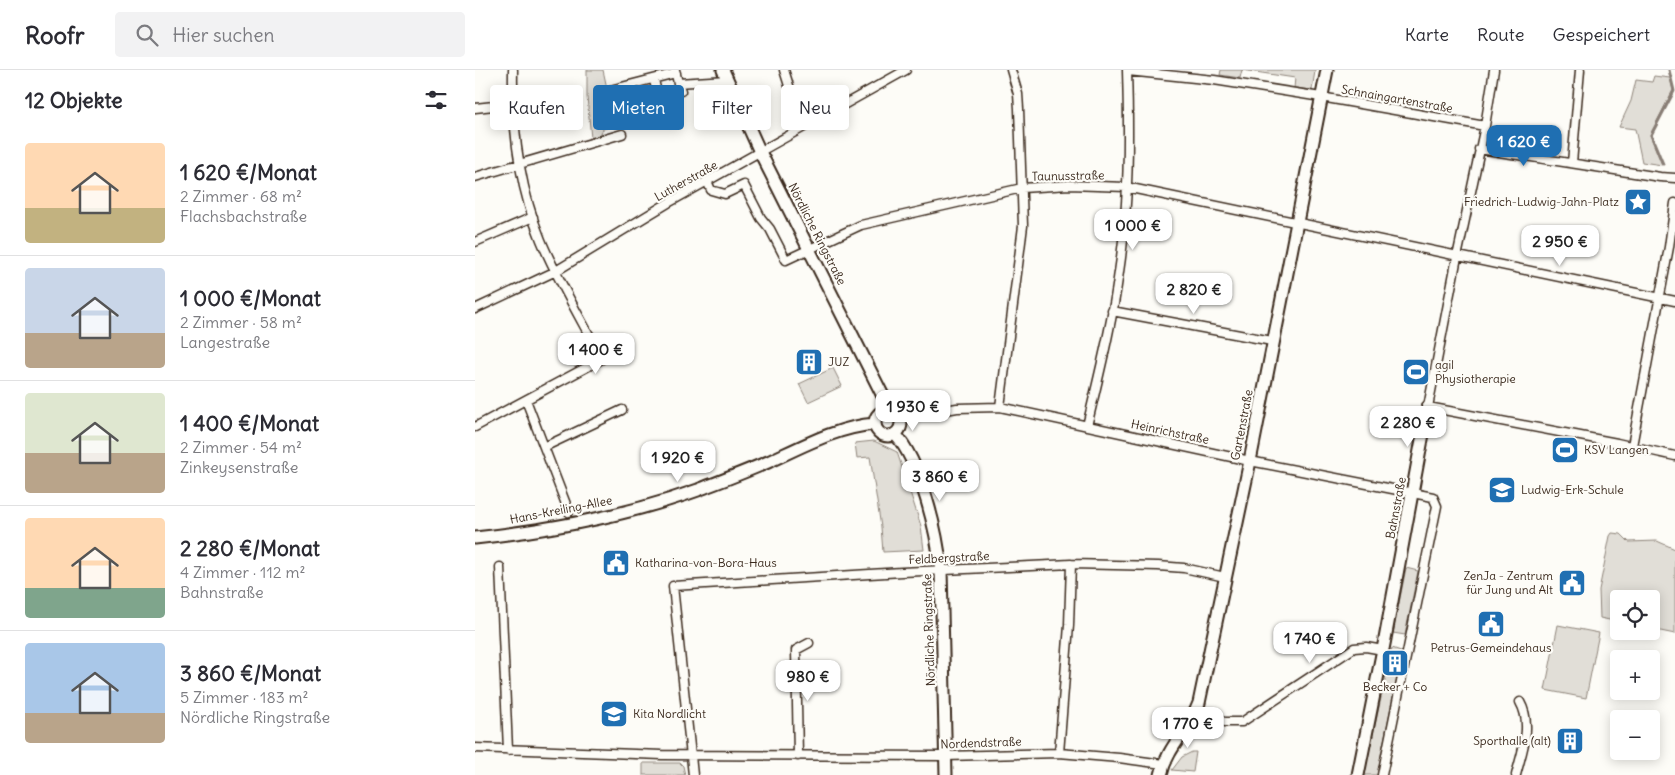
<!DOCTYPE html>
<html lang="de">
<meta charset="utf-8">
<style>
body{margin:0;font-family:Delius,sans-serif;background:#f2f2f3;color:#2b2b33;height:100vh;display:flex;flex-direction:column;font-size:19px;white-space:nowrap}
*{box-sizing:border-box;margin:0}
p{font-size:16px;color:#7c7c81}
.icon{flex:none;width:28px;height:28px;fill:none;stroke:currentColor;stroke-width:2;stroke-linecap:round;stroke-linejoin:round}
.map{position:relative;flex:1;overflow:hidden}
.sheet{display:flex;flex-direction:column;background:#fff;width:475px}
.sheet>*{flex:none}
.top-card{position:absolute;left:15px;top:15px;width:475px;height:45px;display:flex;gap:10px}
.tools{position:absolute;left:1135px;top:520px;display:grid;gap:10px}
.tools a{display:grid;place-items:center;width:50px;height:50px;border-radius:5px;background:#fff;box-shadow:0 2px 12px #0003;font-size:25px}
.price{position:absolute;translate:-50% -42px;padding:0 11px;border-radius:10px;background:#fff;color:#222;font-size:16px;line-height:32px;filter:drop-shadow(0 1px 2px #0008)}
.price::after{content:'';position:absolute;left:50%;top:30px;width:15px;height:11px;margin-left:-8px;background:inherit;clip-path:polygon(0 0,100% 0,50% 100%)}
.price.on{background:#1f6fb2;color:#fff}
ul{padding:0;list-style:none}
li{display:flex;align-items:center;gap:15px;height:125px;padding:0 25px}
li+li{border-top:1px solid #e1e1e2}
li span{display:grid;place-items:center;flex:none;width:140px;height:100px;border-radius:5px;color:#555}
li>.icon{margin-inline-start:auto}
span .icon{width:60px;height:60px;fill:#fffc;stroke-width:1}
li b{font-size:21px}
h2{display:flex;justify-content:space-between;align-items:center;height:60px;padding:0 25px;font-size:21px}
.chip{padding:0 18px;border-radius:5px;background:#fff;box-shadow:0 2px 12px #0003;font-size:18px;line-height:45px}
.chip.on{background:#1f6fb2;color:#fff}
header{display:flex;align-items:center;gap:30px;box-sizing:border-box;height:70px;padding:0 25px;background:#fff;border-bottom:1px solid #e1e1e2}
header strong{font-size:24px}
nav{display:flex;gap:28px;margin-inline-start:auto;font-size:18px}
.search{width:350px;height:45px;background:#f2f2f3;display:flex;align-items:center;gap:12px;box-sizing:border-box;padding:0 18px;border-radius:5px;color:#7c7c81;font-size:19px}
main{display:flex;flex:1;min-height:0}
.map>svg:first-child{display:block}
.green{fill:#e1ded7;stroke:#8e847a}
.lines{fill:none;stroke-linecap:round;stroke-linejoin:round}
.stream{stroke:#887d74;stroke-width:3}
.street-casing{stroke:#3b2a1e;stroke-width:11}
.secondary-casing{stroke:#3b2a1e;stroke-width:15}
.street{stroke:#fdfcf7;stroke-width:8}
.secondary{stroke:#fdfcf7;stroke-width:11}
.labels{text-anchor:middle;stroke-width:4.5;stroke-linejoin:round;paint-order:stroke}
.street-label{font-size:12px;fill:#3b2a1e;stroke:#fdfcf7}
.poi-label{font-size:12px;fill:#3b2a1e;stroke:#fdfcf7;text-anchor:start}
</style>
<header>
<strong>Roofr</strong>
<div class="search"><svg class="icon" aria-label="search" viewBox="0 0 24 24"><circle cx="10" cy="10" r="6"/><path d="M15 15l6 6"/></svg>Hier suchen</div>
<nav><a>Karte</a><a>Route</a><a>Gespeichert</a></nav>
</header>
<main>
<section class="sheet">
<h2>12 Objekte<svg class="icon" aria-label="filters" viewBox="0 0 24 24"><path d="M4 7h16M4 17h16"/><circle cx="9" cy="7" r="2"/><circle cx="15" cy="17" r="2"/></svg></h2>
<ul>
<li><span style="background:linear-gradient(#ffd9b3 65%,#c2b280 0)"><svg class="icon" aria-label="home" viewBox="0 0 24 24"><path d="M3 11l9-7 9 7M6 9v11h12V9"/></svg></span><div><b>1 620 €/Monat</b><p>2 Zimmer · 68 m²</p><p>Flachsbachstraße</p></div></li>
<li><span style="background:linear-gradient(#c9d6e8 65%,#b9a48a 0)"><svg class="icon" aria-label="home" viewBox="0 0 24 24"><path d="M3 11l9-7 9 7M6 9v11h12V9"/></svg></span><div><b>1 000 €/Monat</b><p>2 Zimmer · 58 m²</p><p>Langestraße</p></div></li>
<li><span style="background:linear-gradient(#dfe7d0 60%,#b9a48a 0)"><svg class="icon" aria-label="home" viewBox="0 0 24 24"><path d="M3 11l9-7 9 7M6 9v11h12V9"/></svg></span><div><b>1 400 €/Monat</b><p>2 Zimmer · 54 m²</p><p>Zinkeysenstraße</p></div></li>
<li><span style="background:linear-gradient(#ffd9b3 70%,#7fa58c 0)"><svg class="icon" aria-label="home" viewBox="0 0 24 24"><path d="M3 11l9-7 9 7M6 9v11h12V9"/></svg></span><div><b>2 280 €/Monat</b><p>4 Zimmer · 112 m²</p><p>Bahnstraße</p></div></li>
<li><span style="background:linear-gradient(#a9c7e8 70%,#b9a48a 0)"><svg class="icon" aria-label="home" viewBox="0 0 24 24"><path d="M3 11l9-7 9 7M6 9v11h12V9"/></svg></span><div><b>3 860 €/Monat</b><p>5 Zimmer · 183 m²</p><p>Nördliche Ringstraße</p></div></li>
</ul>
</section>
<div class="map">
<svg width="1200" height="705" viewBox="0 0 1200 705">
<rect width="100%" height="100%" fill="#fdfcf7"/>
<filter id="ink" filterUnits="userSpaceOnUse"><feTurbulence type="fractalNoise" baseFrequency=".02" numOctaves="2"/><feDisplacementMap in="SourceGraphic" scale="10" xChannelSelector="R" yChannelSelector="G"/><feConvolveMatrix kernelMatrix="1 2 1 2 8 2 1 2 1" color-interpolation-filters="sRGB"/></filter>
<g filter="url(#ink)">
<path class="green" d="M112,0H128L140,55L128,59L125,65L116,68L112,27Z
M746,0H840V1L837,20L819,18L820,8L767,0L765,8L745,5Z
M1179,6L1195,8L1198,20L1175,65L1187,95L1167,92L1160,59L1144,57L1156,31L1161,10L1177,12Z
M358,298L367,316L333,332L324,314Z
M399,371L422,382L446,456L449,480L408,482L406,457L395,387L382,388L380,373Z
M1137,463L1146,464L1154,472L1182,471L1200,479V564L1176,559V529H1144V552L1125,548L1124,520L1135,466Z
M931,498L943,501L930,565L918,563Z
M1083,555L1124,563L1111,628L1070,620Z
M917,578L926,581L927,583L902,705H889Z
M717,682H721L718,702L697,700L707,687Z
M168,693H205L208,696L210,705H168Z"/>
<g class="lines">
<path class="stream" d="M1188,94L1176,65L1199,21L1194,0"/>
<g class="street-casing">
<path id="street" d="M200,0L203,13L252,10
M309,0L316,22L333,55
M1019,0L1010,56L982,187L953,337L1142,373L1200,386
M653,1L739,10L846,27L1010,56
M179,10L183,27L206,21L203,13
M135,20L201,3
M0,38L38,34
M1004,79L1185,107L1200,108
M1097,93L1105,0
M0,107L147,64
M232,111L236,120L250,124L269,115L286,148L295,159L311,190L386,155L547,118L594,115L651,117L1200,231
M0,172L58,147
M0,239L81,201L193,133L431,0
M637,241L797,271
M51,330L69,377
M525,337L548,156L544,39L543,24L536,0
M426,348L482,338L525,337L775,391L958,427L962,436L907,705
M612,356C624,305 637,254 644,202C654,136 654,67 652,0
M0,357L127,289C107,251 82,209 66,170C44,117 37,57 38,0
M1157,376L1194,177L1200,133
M94,442L69,377L147,340
M25,497L33,680
M720,645L750,652H767L879,578L891,577L908,580
M0,678L187,685L471,686L584,683L644,688L688,694
M584,683L594,555L596,494
M323,686L321,580L334,573
M218,705L198,516L427,502L596,494L683,496L709,498L750,507
M1041,705C1047,681 1058,655 1045,632"/>
</g>
<g class="secondary-casing">
<path id="secondary" d="M248,0L285,82L408,326L412,339
M400 353a13 13 0 1 1 26 0a13 13 0 1 1-26 0Z
M420,364C446,393 462,461 466,500L471,705
M0,468C75,460 151,446 223,420C246,411 270,402 293,392C328,376 362,357 400,354
M686,705C692,677 714,660 724,633L775,391L852,0
M883,705L910,569L953,337"/>
</g>
<use href="#street" class="street"/>
<use href="#secondary" class="secondary"/>
</g>
</g>
<defs>
<g id="sight-square" transform="scale(1.4375)"><rect x="-9" y="-9" width="18" height="18" rx="4" fill="#1f6fb2" stroke="#fdfcf7"/><path d="M0-6L1.8-2.2L6-1.7L2.9 1.2L3.7 5.4L0 3.3L-3.7 5.4L-2.9 1.2L-6-1.7L-1.8-2.2Z" fill="#fff"/></g>
<g id="building-square" transform="scale(1.4375)"><rect x="-9" y="-9" width="18" height="18" rx="4" fill="#1f6fb2" stroke="#fdfcf7"/><path d="M-4-6H4V6H1V3H-1V6H-4ZM-2.5-4.3h1.7v1.8h-1.7ZM.8-4.3h1.7v1.8H.8ZM-2.5-1h1.7V.8h-1.7ZM.8-1h1.7V.8H.8Z" fill="#fff"/></g>
<g id="stadium-square" transform="scale(1.4375)"><rect x="-9" y="-9" width="18" height="18" rx="4" fill="#1f6fb2" stroke="#fdfcf7"/><path d="M0-5a6.5 5 0 1 0 0 10a6.5 5 0 1 0 0-10ZM-3.5-1.8h7v3.6h-7Z" fill="#fff"/></g>
<g id="school-square" transform="scale(1.4375)"><rect x="-9" y="-9" width="18" height="18" rx="4" fill="#1f6fb2" stroke="#fdfcf7"/><path d="M0-5L7-2L0 1L-7-2ZM-4 1L0 2.5L4 1V4Q0 6-4 4Z" fill="#fff"/></g>
<g id="civic-square" transform="scale(1.4375)"><rect x="-9" y="-9" width="18" height="18" rx="4" fill="#1f6fb2" stroke="#fdfcf7"/><path d="M-.6-6.5H3V-4.5H.6V-3L4-1V1h2V6H-6V1h2V-1L-.6-3ZM-1.2 2.5V6h2.4V2.5Z" fill="#fff"/></g>
</defs>
<g fill-rule="evenodd">
<use href="#sight-square" x="1163" y="132"/>
<use href="#building-square" x="334" y="292"/>
<use href="#stadium-square" x="941" y="302"/>
<use href="#stadium-square" x="1090" y="380"/>
<use href="#school-square" x="1027" y="420"/>
<use href="#civic-square" x="141" y="493"/>
<use href="#civic-square" x="1097" y="513"/>
<use href="#civic-square" x="1016" y="554"/>
<use href="#building-square" x="920" y="593"/>
<use href="#school-square" x="139" y="644"/>
<use href="#building-square" x="1095" y="671"/>
</g>
<g class="labels">
<g class="street-label">
<text transform="translate(922 29) rotate(10)" y="4">Schnaingartenstraße</text>
<text transform="translate(593 106) rotate(-1)" y="4">Taunusstraße</text>
<text transform="translate(211 111) rotate(-29)" y="4">Lutherstraße</text>
<text transform="translate(342 164) rotate(63)" y="4">Nördliche Ringstraße</text>
<text transform="translate(767 355) rotate(-79)" y="4">Gartenstraße</text>
<text transform="translate(695 362) rotate(12)" y="4">Heinrichstraße</text>
<text transform="translate(921 438) rotate(-79)" y="4">Bahnstraße</text>
<text transform="translate(86 440) rotate(-11)" y="4">Hans-Kreiling-Allee</text>
<text transform="translate(474 488) rotate(-3)" y="4">Feldbergstraße</text>
<text transform="translate(454 560) rotate(-92)" y="4">Nördliche Ringstraße</text>
<text transform="translate(506 673) rotate(-2)" y="4">Nordendstraße</text>
</g>
<g class="poi-label">
<text x="1144" y="136" text-anchor="end">Friedrich-Ludwig-Jahn-Platz</text>
<text x="353" y="296">JUZ</text>
<text x="960" y="299">agil<tspan x="960" dy="14">Physiotherapie</tspan></text>
<text x="1109" y="384">KSV Langen</text>
<text x="1046" y="424">Ludwig-Erk-Schule</text>
<text x="160" y="497">Katharina-von-Bora-Haus</text>
<text x="1078" y="510" text-anchor="end">ZenJa - Zentrum<tspan x="1078" dy="14">für Jung und Alt</tspan></text>
<text x="1016" y="582" text-anchor="middle">Petrus-Gemeindehaus</text>
<text x="920" y="621" text-anchor="middle">Becker + Co</text>
<text x="158" y="648">Kita Nordlicht</text>
<text x="1076" y="675" text-anchor="end">Sporthalle (alt)</text>
</g>
</g>
</svg>
<div class="tools">
<a><svg class="icon" aria-label="locate" viewBox="0 0 24 24"><circle cx="12" cy="12" r="6"/><path d="M12 2v4M12 18v4M2 12h4M18 12h4"/></svg></a>
<a>+</a>
<a>−</a>
</div>
<b class="price on" style="left:1049px;top:97px">1 620 €</b>
<b class="price" style="left:658px;top:181px">1 000 €</b>
<b class="price" style="left:1085px;top:197px">2 950 €</b>
<b class="price" style="left:719px;top:245px">2 820 €</b>
<b class="price" style="left:121px;top:305px">1 400 €</b>
<b class="price" style="left:438px;top:362px">1 930 €</b>
<b class="price" style="left:933px;top:378px">2 280 €</b>
<b class="price" style="left:203px;top:413px">1 920 €</b>
<b class="price" style="left:465px;top:432px">3 860 €</b>
<b class="price" style="left:835px;top:594px">1 740 €</b>
<b class="price" style="left:333px;top:632px">980 €</b>
<b class="price" style="left:713px;top:679px">1 770 €</b>
<div class="top-card">
<a class="chip">Kaufen</a>
<a class="chip on">Mieten</a>
<a class="chip">Filter</a>
<a class="chip">Neu</a>
</div>
</div>
</main>
